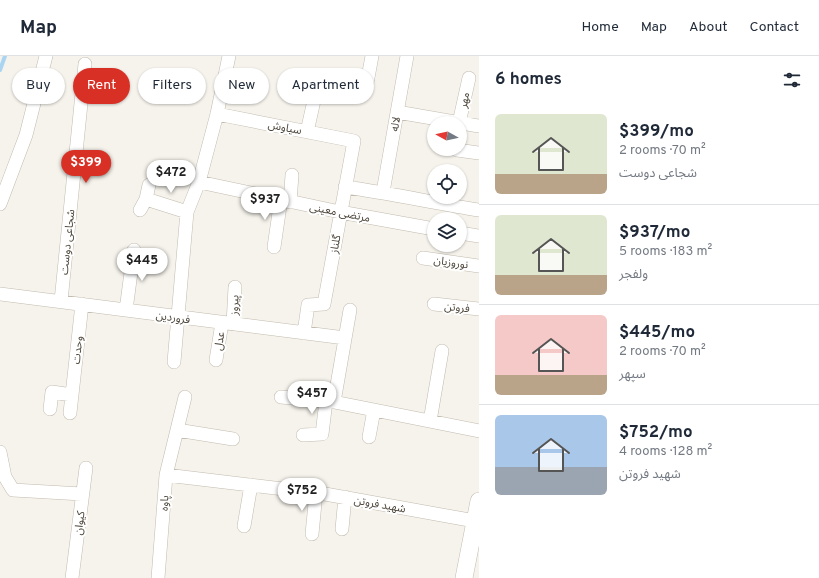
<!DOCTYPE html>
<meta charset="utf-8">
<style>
body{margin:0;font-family:Overpass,"Noto Sans Arabic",sans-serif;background:#f2f2f3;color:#1f2937;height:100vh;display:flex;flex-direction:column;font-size:15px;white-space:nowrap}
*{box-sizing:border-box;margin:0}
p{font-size:13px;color:#747a83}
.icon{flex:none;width:22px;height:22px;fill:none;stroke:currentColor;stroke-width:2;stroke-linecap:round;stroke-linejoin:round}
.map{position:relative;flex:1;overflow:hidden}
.drawer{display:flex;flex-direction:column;background:#fff;width:340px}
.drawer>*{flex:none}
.top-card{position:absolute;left:12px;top:12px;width:380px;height:36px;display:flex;gap:8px}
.needle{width:26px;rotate:278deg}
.fabs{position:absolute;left:427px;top:60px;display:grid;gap:8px}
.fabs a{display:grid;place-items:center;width:40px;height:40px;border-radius:50%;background:#fff;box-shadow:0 1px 3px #0004;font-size:20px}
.price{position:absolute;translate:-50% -34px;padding:0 9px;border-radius:14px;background:#fff;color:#222;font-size:13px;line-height:26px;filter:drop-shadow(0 1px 2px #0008)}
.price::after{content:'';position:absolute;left:50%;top:24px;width:12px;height:9px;margin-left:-6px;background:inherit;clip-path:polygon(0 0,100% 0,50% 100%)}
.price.current{background:#d93025;color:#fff}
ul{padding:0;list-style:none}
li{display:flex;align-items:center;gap:12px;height:100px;padding:0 16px}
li+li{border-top:1px solid #e0e1e3}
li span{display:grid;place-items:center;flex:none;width:112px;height:80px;border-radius:6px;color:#555}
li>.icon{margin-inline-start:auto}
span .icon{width:48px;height:48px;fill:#fffc;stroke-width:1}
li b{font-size:17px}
h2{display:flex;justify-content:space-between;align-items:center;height:48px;padding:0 16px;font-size:17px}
.pill{padding:0 14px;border-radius:18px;background:#fff;box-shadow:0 1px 3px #0004;font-size:14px;line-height:36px}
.pill.current{background:#d93025;color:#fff}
header{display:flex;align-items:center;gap:24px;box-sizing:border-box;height:56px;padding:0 20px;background:#fff;border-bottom:1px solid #e0e1e3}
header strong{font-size:19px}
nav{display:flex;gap:22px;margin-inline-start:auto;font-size:14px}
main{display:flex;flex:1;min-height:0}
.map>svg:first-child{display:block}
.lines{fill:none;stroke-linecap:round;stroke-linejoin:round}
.stream{stroke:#a9d4f2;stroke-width:4}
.minor-casing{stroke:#c2bbae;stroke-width:14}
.tertiary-casing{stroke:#c2bbae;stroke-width:18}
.minor{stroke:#fff;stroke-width:13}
.tertiary{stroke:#fff;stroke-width:17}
.labels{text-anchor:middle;stroke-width:4;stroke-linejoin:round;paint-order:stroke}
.street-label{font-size:11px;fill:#4b4439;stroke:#fff}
</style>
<header>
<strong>Map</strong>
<nav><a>Home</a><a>Map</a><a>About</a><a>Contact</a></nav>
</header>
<main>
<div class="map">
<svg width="479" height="522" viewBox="0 0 479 522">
<rect width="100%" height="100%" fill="#f6f3ec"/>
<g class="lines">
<path class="stream" d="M0,14L5,0"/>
<g class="minor-casing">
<path id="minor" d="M367,27L372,0
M397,56L479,70
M217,58L354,85L324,248L308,249L304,277
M459,67L469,22
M307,76L315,40
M457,94L479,97
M199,126L340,156L434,173
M345,131C390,137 434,147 479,154
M383,136L407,0
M146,143L187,156
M290,146L292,119
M0,148L26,79L46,0
M140,154L146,143L149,129
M460,177L479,180
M274,191L281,143
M423,202L479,210
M0,238L345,282
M61,245L85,8
M434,248L479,253
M126,254L134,194
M233,268L235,231
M216,304L222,267
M174,306L187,156L199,126L217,58L229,0
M281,341L334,346L479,375
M334,346L350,254
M50,353L52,336L72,339
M70,357L82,248
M430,365L442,295
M177,374L233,383
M303,379L322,378L326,345
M369,381L374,354
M0,396L5,421L13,434L82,438
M166,419L325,438L475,465
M244,470L251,429
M342,473L345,441
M312,478L316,437
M72,522L86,412
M158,522L166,419L185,341"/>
</g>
<g class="tertiary-casing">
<path id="tertiary" d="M464,522L479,445"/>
</g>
<use href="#minor" class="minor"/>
<use href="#tertiary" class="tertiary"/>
</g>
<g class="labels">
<g class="street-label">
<text transform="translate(464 44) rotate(-78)" y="4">مهر</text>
<text transform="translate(395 68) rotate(-80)" y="4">لاله</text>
<text transform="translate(285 71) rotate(11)" y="4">سیاوش</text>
<text transform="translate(340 156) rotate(11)" y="4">مرتضی معینی</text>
<text transform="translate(67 186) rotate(-84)" y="4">شجاعی دوست</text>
<text transform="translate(335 188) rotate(-80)" y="4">گلناز</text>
<text transform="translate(451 206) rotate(8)" y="4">نوروزیان</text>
<text transform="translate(234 249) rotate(-87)" y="4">پیروز</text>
<text transform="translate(457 251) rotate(6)" y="4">فروتن</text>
<text transform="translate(173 261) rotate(8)" y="4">فروردین</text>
<text transform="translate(219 285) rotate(-81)" y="4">عدل</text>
<text transform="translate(77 294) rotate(-84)" y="4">وحدت</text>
<text transform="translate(164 447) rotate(-86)" y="4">پاوه</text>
<text transform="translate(380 448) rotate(10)" y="4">شهید فروتن</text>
<text transform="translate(79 467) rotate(-83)" y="4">کیوان</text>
</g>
</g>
</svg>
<div class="fabs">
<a><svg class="needle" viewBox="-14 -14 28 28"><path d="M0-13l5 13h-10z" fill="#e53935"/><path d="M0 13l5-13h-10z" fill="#747a83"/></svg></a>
<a><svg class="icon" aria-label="locate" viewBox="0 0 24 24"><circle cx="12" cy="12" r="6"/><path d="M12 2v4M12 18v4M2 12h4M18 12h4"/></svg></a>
<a><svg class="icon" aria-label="layers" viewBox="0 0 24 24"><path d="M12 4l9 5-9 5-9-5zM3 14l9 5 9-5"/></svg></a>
</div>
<b class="price current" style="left:86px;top:128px">$399</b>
<b class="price" style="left:171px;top:138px">$472</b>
<b class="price" style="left:265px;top:165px">$937</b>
<b class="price" style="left:142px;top:226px">$445</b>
<b class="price" style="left:312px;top:359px">$457</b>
<b class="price" style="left:302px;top:456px">$752</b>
<div class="top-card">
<a class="pill">Buy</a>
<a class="pill current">Rent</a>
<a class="pill">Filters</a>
<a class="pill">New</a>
<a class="pill">Apartment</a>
</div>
</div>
<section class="drawer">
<h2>6 homes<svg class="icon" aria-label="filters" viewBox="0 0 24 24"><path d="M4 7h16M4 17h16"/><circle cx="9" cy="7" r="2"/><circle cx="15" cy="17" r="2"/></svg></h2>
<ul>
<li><span style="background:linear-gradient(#dfe7d0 75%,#b9a48a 0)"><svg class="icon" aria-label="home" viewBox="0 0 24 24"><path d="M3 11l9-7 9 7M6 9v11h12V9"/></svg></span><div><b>$399/mo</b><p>2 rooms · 70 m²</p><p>شجاعی دوست</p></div></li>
<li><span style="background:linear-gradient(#dfe7d0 75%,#b9a48a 0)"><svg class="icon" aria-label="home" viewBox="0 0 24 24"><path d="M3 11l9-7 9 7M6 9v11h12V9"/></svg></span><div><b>$937/mo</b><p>5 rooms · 183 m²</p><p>ولفجر</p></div></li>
<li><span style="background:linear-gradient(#f6c9c9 75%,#b9a48a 0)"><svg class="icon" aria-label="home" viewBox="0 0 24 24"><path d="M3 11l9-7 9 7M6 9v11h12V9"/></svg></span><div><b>$445/mo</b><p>2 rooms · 70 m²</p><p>سپهر</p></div></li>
<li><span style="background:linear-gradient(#a9c7e8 65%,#9aa5b1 0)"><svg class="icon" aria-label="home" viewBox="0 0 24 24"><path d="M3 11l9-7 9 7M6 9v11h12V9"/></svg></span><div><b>$752/mo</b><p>4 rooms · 128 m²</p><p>شهید فروتن</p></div></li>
</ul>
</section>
</main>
